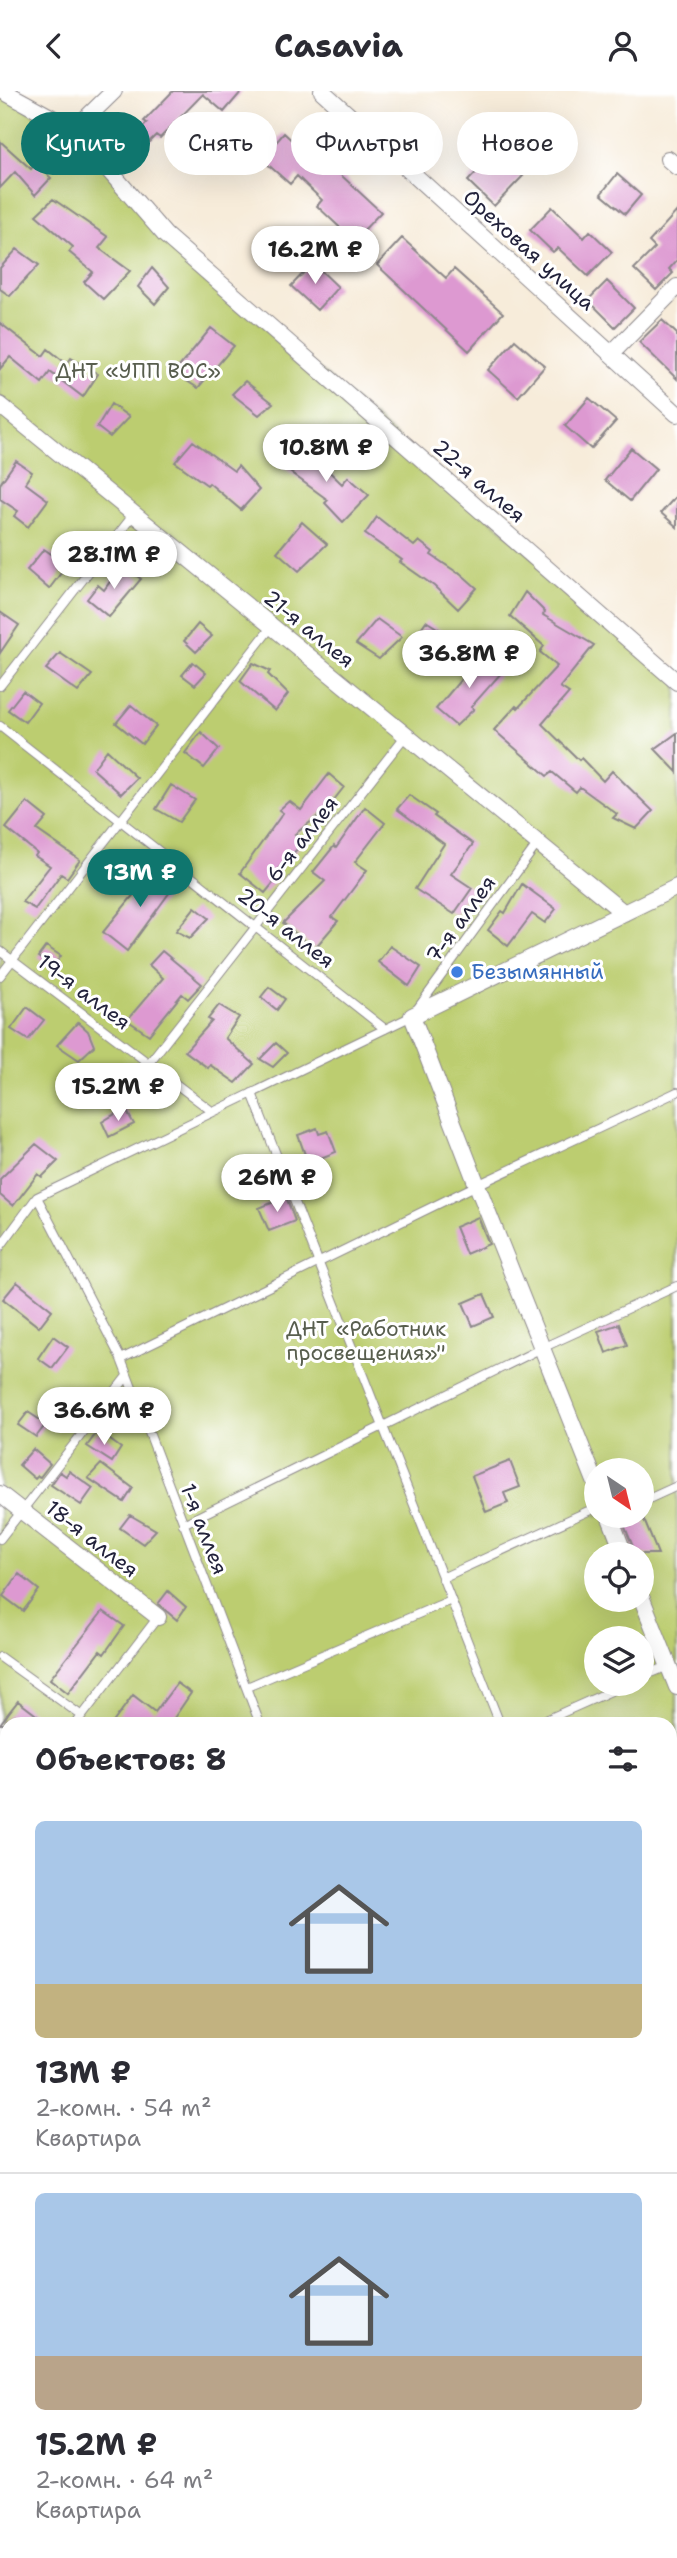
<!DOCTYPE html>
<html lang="ru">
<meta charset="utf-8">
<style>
body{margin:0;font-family:"Shantell Sans",sans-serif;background:#f7f7f7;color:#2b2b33;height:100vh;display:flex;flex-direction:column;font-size:26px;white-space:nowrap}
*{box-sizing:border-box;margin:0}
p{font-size:23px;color:#7c7c81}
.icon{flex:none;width:38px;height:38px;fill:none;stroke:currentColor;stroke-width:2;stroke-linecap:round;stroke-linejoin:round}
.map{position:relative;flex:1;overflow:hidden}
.side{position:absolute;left:0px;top:1626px;width:677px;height:842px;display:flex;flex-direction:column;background:#fff;border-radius:21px 21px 0 0;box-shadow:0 7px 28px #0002}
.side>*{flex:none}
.top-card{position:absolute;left:21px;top:21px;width:635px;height:63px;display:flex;gap:14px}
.needle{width:46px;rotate:145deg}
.fabs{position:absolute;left:584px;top:1367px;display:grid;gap:14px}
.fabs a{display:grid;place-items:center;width:70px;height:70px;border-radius:50%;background:#fff;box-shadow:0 7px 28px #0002;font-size:35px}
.price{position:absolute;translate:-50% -60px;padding:0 16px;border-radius:24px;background:#fff;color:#222;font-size:23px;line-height:46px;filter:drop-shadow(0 2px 4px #0008)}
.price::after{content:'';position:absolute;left:50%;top:42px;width:21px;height:16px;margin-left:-10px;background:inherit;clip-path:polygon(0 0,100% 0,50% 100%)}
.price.selected{background:#0f766e;color:#fff}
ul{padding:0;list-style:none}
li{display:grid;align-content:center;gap:14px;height:371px;padding:0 35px}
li+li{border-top:2px solid #e1e1e2}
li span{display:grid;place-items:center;height:217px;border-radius:10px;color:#555}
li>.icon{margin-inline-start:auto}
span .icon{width:126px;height:126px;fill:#fffc;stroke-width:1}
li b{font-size:30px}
h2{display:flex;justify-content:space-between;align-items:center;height:84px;padding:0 35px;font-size:30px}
.chip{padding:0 24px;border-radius:32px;background:#fff;box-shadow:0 7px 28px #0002;font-size:24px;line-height:63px}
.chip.selected{background:#0f766e;color:#fff}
header{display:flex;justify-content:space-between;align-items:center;height:91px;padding:0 35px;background:#fff;font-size:32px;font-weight:700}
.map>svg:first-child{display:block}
.green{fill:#bccd70;stroke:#6f7856;stroke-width:2;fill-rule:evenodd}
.building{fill:#dd99d1}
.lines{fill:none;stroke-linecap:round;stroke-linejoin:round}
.service-casing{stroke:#8c878a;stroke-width:10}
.minor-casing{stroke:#8c878a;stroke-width:18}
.service{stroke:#fff;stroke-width:8}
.minor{stroke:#fff;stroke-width:16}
.shop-dot{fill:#3f7fe0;stroke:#fff;stroke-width:2.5}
.labels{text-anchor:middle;stroke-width:6;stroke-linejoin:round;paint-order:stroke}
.street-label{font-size:21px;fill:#22223b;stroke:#fff}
.park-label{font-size:21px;fill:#585e4e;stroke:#fff}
.shop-label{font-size:21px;fill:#366cbe;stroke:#fff;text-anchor:start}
</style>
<header><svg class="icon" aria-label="back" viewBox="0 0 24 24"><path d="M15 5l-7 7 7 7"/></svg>Casavia<svg class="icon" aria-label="person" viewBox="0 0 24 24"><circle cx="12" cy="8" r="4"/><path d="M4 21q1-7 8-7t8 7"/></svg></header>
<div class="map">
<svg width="677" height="2467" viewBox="0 0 677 2467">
<rect width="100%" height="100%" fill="#fff"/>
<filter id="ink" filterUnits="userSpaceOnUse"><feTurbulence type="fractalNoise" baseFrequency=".0143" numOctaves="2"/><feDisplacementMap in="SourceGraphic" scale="14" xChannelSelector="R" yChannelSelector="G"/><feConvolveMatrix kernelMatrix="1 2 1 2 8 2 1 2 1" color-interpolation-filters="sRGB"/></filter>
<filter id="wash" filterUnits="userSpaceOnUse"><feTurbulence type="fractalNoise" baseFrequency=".00686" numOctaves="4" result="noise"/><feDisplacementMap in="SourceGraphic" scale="28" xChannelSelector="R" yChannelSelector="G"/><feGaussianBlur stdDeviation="1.57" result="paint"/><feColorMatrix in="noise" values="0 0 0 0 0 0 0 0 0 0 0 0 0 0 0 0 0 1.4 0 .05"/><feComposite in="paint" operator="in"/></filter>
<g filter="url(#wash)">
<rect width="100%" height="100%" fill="#f7ecda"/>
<path class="green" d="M0,0L68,46L117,87L165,144L677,591V2467H0ZM597,1379H642V1424H597ZM597,1463H642V1508H597ZM597,1547H642V1592H597ZM7,1633H670V2460H7Z"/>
<g id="blocks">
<path class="building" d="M173,0H242L224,21L203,3L160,47L156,44L147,53L137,43L147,32L144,30Z
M312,41L325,53L317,62L381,121L362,141L357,137L349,145L317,115L322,109L297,85L290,93L265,71L275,60L272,56L284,42L299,56Z
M0,50L31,78L36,72L51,87L35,104L15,81L0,97Z
M496,60L523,85L494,115L468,90Z
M617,83L641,104L625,123L601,103Z
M53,108L108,146L99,157L130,180L103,208L84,191L93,181L69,161L73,156L36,124Z
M552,116L584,147L590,140L612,161L588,185L558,157L553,161L530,139Z
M677,120V169L669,178L673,182L656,199L634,178L655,157L649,151Z
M402,147L446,187L454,178L503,222L469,260L377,174Z
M17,158L39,174L10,205L0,198V177Z
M313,172L338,196L317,219L291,195Z
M152,177L169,196L155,213L138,196Z
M607,190L634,217L615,236L588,209Z
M662,229L677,243V288L639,251Z
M0,232L43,265L48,258L67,273L71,267L98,283L83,306L50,281L42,292L10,266L0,278Z
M211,237L234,255L198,297L174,282Z
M515,249L545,275L518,306L488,279Z
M245,290L273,312L259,324L232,303Z
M589,307L616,330L591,358L565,335Z
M111,313L129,326L110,346L97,336Z
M193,350L234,380L238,375L259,399L241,419L209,392L207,394L175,371Z
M302,354L342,393L348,386L369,404L343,431L325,412L328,409L283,376Z
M631,357L656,378L630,410L605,389Z
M16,370L32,381L25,392L48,409L28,436L14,425L18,420L0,408V393Z
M677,404V436L661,422Z
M377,426L414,455L419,450L433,461L431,464L458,482L459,481L477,497L458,518L434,495L400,471L402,469L365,443Z
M302,431L327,453L299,480L277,461Z
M44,458L67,474L49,498L27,479Z
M122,474L141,488L109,526L87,508L98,494L104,499Z
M525,501L545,521L543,524L594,554L560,596L569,602L542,633L579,669L581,667L603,690L612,680L653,720L636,738L613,727L617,723L580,696L576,701L552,681L547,685L494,639L516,615L518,617L557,575L540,561L544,555L510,525Z
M0,521L19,534L0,562Z
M377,528L402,546L379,568L356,553Z
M426,530L448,544L431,565L411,552Z
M198,533L212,545L196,561L184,550Z
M60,562L92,584L78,601L46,578Z
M479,564L503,580L471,616L474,618L456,635L436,618L463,586L461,584Z
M193,571L206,582L195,594L182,584Z
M253,572L270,580L268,583L288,603L275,620L240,590Z
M23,600L39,612L25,631L8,619Z
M131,614L156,635L142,653L116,632Z
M201,641L219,658L204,677L185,662Z
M677,642V681L655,658Z
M107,659L137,687L121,703L93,678Z
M329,683L344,696L326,719L295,743L304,751L275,781L280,784L265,802L240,782L283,722L279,719L289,710L301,719Z
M171,694L195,709L179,731L156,718Z
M409,704L436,723L434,725L473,753L451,783L472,797L454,823L415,798L444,753L397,718Z
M27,711L47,727L37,739L80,769L67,787L61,783L35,818L22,811L50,775L35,765L37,762L6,737Z
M365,716L385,732L355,771L367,779L332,826L338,830L314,858L283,832L325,790L313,781L334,755L336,757Z
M152,775L175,794L127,860L103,841L140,796L137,794Z
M522,793L556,818L545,832L532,823L508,855L488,839L502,820L505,822Z
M195,816L209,827L190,847L176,840Z
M46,855L61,865L53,876L38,866Z
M390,855L421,876L409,895L378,871Z
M162,860L202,893L188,908L182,903L149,944L127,929L163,887L149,874Z
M269,896L285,908L277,919L261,906Z
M219,914L239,926L225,947L254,973L236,992L210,974L208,977L185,960L212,930L208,928Z
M27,916L44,929L28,949L11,938Z
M78,931L88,940L94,955L79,969L57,954Z
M276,952L287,962L273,976L260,968Z
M125,1017L134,1033L109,1046L102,1031Z
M317,1037L319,1043L328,1040L336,1061L308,1072L298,1044Z
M36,1053L58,1070L42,1086L38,1083L13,1115L0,1104V1088Z
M286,1106L295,1130L269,1140L259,1117Z
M478,1126L489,1153L466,1163L455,1136Z
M17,1191L52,1219L39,1236L3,1208Z
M484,1203L494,1226L473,1235L463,1212Z
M619,1233L627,1254L606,1262L598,1240Z
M53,1245L68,1256L52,1277L38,1267Z
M28,1321L46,1333L36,1346L18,1334Z
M98,1340L121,1357L112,1371L87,1355Z
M33,1358L50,1373L40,1386L38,1385L35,1388L19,1374Z
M510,1370L520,1396L504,1402L508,1412L486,1421L472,1385Z
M101,1373L133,1397L124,1411L88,1387Z
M69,1380L93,1397L81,1414L51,1394L60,1381L66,1385Z
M130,1424L156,1439L143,1453L120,1437Z
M633,1424H642L658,1463H636L622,1429Z
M19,1483L39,1499L23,1520L3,1505Z
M168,1500L186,1516L177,1529L158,1513Z
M103,1520L124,1535L104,1563L100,1560L68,1602L50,1588Z
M177,1592L191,1602L170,1633H112L133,1604L155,1621Z
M18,1610L48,1633H0Z"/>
</g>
</g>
<g filter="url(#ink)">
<use href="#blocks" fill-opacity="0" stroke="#8c878a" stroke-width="2"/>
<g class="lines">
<g class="service-casing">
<path id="service" d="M0,595L134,423
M0,635L385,938
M0,860L213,1021
M0,885L272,535
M149,972L406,644
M252,1002L500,1633
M37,1106L121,1268L260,1633
M0,1156L37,1106L412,925L538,752
M121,1268L477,1094L677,1001
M642,1411L677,1395
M183,1433L542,1257L677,1195
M0,1448L127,1285
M442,1487L597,1416
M0,1566L82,1625
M642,1586L668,1575
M247,1596L451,1509
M76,1633L158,1526
M537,1633L629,1592
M670,1767L677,1764
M0,2004L7,1995
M670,2074L677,2072
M0,2082L7,2087
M670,2249L677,2248
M0,2290L7,2281
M670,2427L677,2426
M209,2460L212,2467
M391,2460L393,2467
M577,2460L580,2467
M10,2467L15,2460"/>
</g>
<g class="minor-casing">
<path id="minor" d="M3,0L74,39L165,144L677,591
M322,0L677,323
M74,39L114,0
M668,68L677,76
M612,262L677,196
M0,314L624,822
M597,1395L477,1094L412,925L677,796
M0,1403L158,1526
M609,1424L624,1463
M642,1508L677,1596
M0,1716L7,1721
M670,1888L677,1886"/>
</g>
<use href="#service" class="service"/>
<use href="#minor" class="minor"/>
</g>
</g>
<circle class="shop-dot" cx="457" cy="881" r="7"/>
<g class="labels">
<g class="street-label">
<text transform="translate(529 159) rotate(42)" y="7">Ореховая улица</text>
<text transform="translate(479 390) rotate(41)" y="7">22-я аллея</text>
<text transform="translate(309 538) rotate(39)" y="7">21-я аллея</text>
<text transform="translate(302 748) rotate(-52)" y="7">6-я аллея</text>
<text transform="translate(461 828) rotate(-54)" y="7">7-я аллея</text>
<text transform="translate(286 837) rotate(38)" y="7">20-я аллея</text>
<text transform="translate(84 901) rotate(37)" y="7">19-я аллея</text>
<text transform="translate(204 1438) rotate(69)" y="7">1-я аллея</text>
<text transform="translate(92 1448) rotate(38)" y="7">18-я аллея</text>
</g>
<g class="park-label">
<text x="138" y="287">ДНТ «УПП ВОС»</text>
<text x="366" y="1245">ДНТ «Работник<tspan x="366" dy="24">просвещения»"</tspan></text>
</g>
<g class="shop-label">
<text x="471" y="888">Безымянный</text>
</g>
</g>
</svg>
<div class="fabs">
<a><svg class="needle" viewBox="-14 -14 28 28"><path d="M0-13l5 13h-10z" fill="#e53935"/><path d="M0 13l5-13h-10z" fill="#7c7c81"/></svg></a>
<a><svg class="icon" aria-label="locate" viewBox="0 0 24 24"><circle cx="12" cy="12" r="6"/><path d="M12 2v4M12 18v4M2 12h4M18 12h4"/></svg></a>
<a><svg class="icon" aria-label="layers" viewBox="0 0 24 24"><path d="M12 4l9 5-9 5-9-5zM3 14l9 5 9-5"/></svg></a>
</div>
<b class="price" style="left:315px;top:195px">16.2M ₽</b>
<b class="price" style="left:326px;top:393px">10.8M ₽</b>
<b class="price" style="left:114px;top:500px">28.1M ₽</b>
<b class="price" style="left:469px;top:599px">36.8M ₽</b>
<b class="price selected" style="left:140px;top:818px">13M ₽</b>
<b class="price" style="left:118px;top:1032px">15.2M ₽</b>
<b class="price" style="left:277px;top:1123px">26M ₽</b>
<b class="price" style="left:104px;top:1356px">36.6M ₽</b>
<div class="top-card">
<a class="chip selected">Купить</a>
<a class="chip">Снять</a>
<a class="chip">Фильтры</a>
<a class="chip">Новое</a>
</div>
<section class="side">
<h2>Объектов: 8<svg class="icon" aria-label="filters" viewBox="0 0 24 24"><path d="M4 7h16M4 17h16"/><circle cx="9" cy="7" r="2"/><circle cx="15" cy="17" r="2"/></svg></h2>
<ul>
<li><span style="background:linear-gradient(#a9c7e8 75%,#c2b280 0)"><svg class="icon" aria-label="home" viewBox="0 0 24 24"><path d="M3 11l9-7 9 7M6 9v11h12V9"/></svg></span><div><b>13M ₽</b><p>2-комн. · 54 m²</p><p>Квартира</p></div></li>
<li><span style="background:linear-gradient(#a9c7e8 75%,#b9a48a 0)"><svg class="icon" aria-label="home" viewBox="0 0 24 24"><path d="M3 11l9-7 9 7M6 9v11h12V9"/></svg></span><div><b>15.2M ₽</b><p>2-комн. · 64 m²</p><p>Квартира</p></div></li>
</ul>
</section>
</div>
